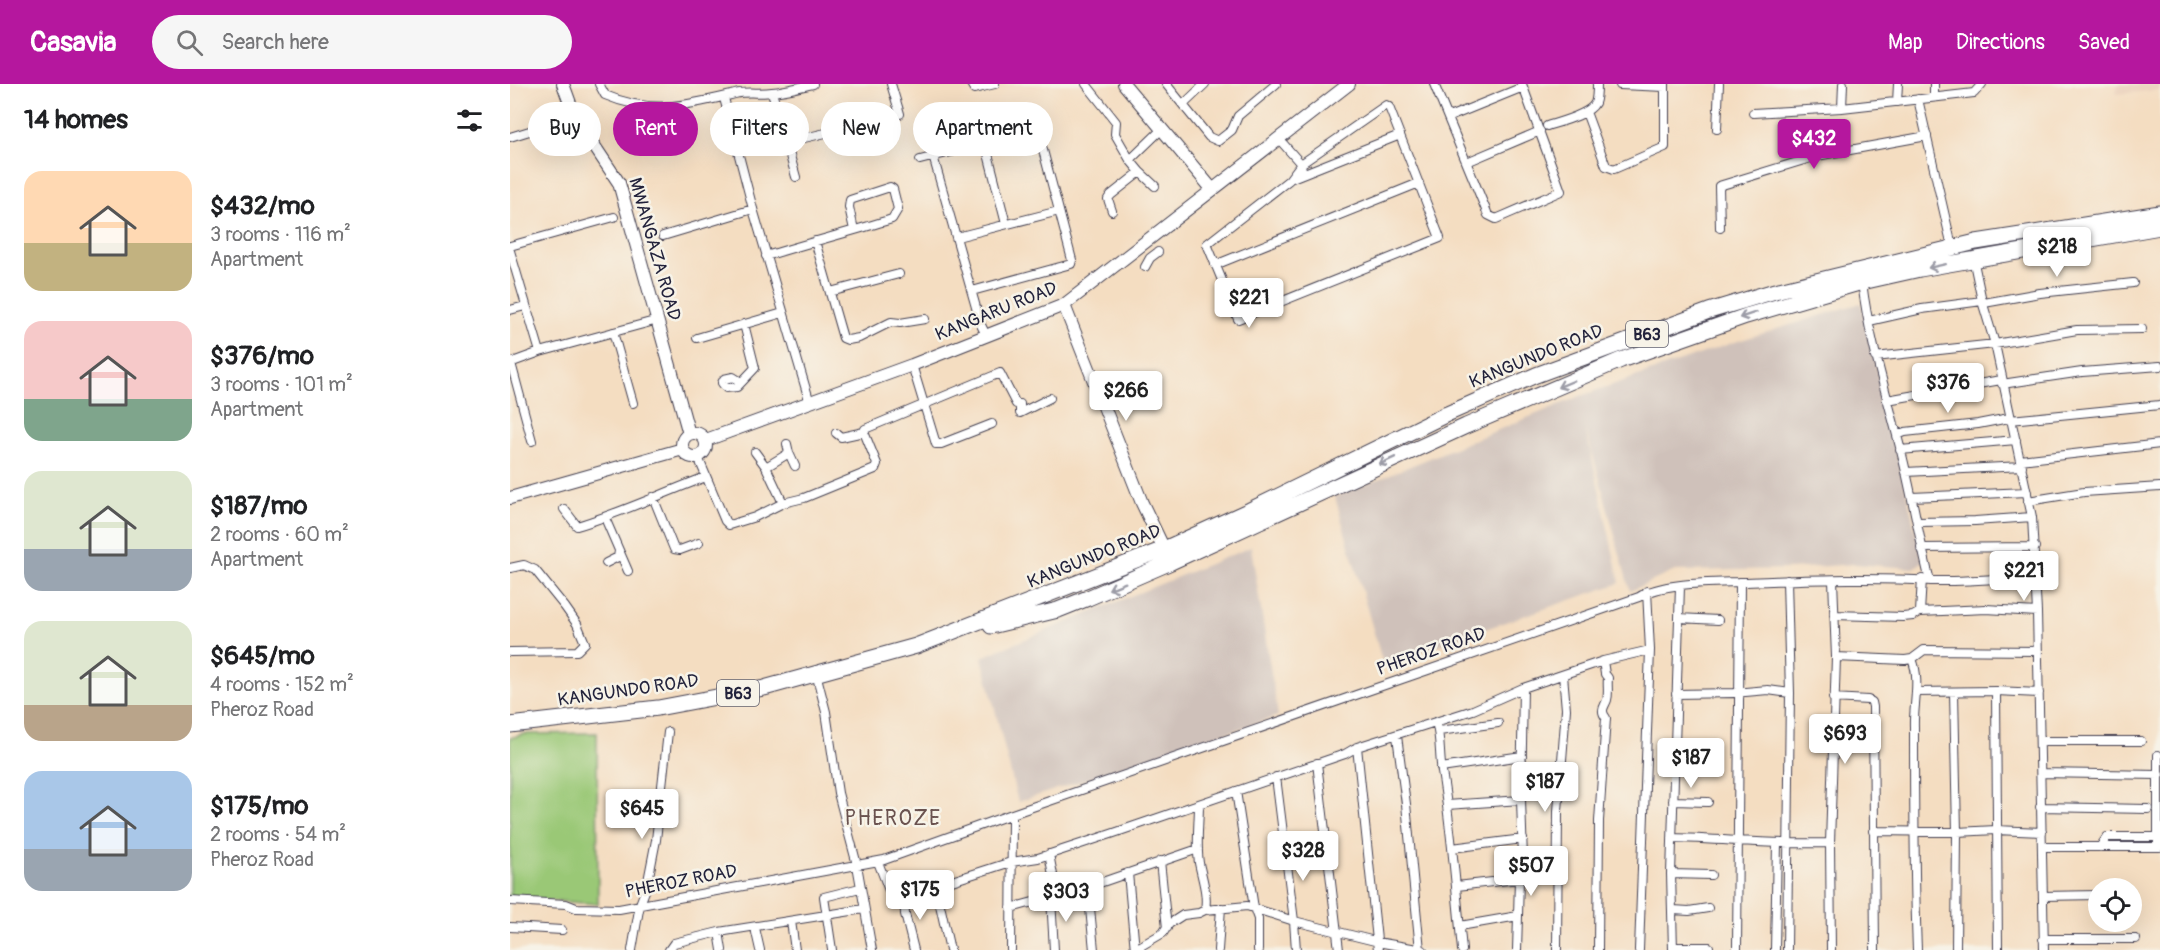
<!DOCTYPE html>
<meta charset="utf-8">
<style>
body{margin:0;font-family:Pangolin,sans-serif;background:#f6f6f6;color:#202124;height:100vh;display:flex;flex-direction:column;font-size:22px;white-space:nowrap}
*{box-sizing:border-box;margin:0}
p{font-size:20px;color:#757577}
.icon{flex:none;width:33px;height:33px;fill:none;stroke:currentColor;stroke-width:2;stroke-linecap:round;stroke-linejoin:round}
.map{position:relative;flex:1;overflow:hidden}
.panel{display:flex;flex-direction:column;background:#fff;width:510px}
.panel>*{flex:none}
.top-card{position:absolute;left:18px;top:18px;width:570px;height:54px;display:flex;gap:12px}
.buttons{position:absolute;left:1578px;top:794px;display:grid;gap:12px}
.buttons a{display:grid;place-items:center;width:54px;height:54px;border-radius:50%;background:#fff;box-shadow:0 6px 24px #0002;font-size:30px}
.price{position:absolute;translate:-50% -51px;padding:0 14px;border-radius:6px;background:#fff;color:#222;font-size:20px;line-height:39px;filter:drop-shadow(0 2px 3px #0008)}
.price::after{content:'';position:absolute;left:50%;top:36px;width:18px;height:14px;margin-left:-9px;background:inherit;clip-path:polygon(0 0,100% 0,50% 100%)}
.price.current{background:#b5179e;color:#fff}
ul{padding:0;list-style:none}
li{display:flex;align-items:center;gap:18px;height:150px;padding:0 24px}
li span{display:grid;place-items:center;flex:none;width:168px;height:120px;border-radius:18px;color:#555}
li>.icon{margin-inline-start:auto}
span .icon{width:72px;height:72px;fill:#fffc;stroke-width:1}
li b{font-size:26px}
h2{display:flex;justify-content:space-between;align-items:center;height:72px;padding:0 24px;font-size:26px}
.pill{padding:0 21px;border-radius:27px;background:#fff;box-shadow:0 6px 24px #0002;font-size:21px;line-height:54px}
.pill.current{background:#b5179e;color:#fff}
header{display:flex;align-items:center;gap:36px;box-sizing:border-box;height:84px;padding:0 30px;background:#b5179e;color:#fff}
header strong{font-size:28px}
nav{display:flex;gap:33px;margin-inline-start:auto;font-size:21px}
.search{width:420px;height:54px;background:#f6f6f6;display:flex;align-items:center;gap:15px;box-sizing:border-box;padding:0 21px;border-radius:33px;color:#757577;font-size:22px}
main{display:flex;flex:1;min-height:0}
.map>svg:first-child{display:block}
.built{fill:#eaceb8}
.industrial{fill:#cfc1ba}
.green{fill:#9ac876;stroke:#5e7558;stroke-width:1.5}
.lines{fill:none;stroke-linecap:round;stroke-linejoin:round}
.street-casing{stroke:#423e4f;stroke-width:10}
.secondary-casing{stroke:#423e4f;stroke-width:14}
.highway-casing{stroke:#423e4f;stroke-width:17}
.street{stroke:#fff;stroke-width:8}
.secondary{stroke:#fff;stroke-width:12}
.highway{stroke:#fff;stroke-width:15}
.oneway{stroke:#9c9ca7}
.labels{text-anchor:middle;stroke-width:5;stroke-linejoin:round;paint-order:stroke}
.shield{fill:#f7f3e8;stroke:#62616f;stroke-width:1.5}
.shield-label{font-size:16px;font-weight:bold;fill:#22223b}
.street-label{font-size:18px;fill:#22223b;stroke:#f7f3e8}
.quarter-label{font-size:21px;letter-spacing:1.5px;fill:#6a524f;stroke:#f7f3e8}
</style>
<header>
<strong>Casavia</strong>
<div class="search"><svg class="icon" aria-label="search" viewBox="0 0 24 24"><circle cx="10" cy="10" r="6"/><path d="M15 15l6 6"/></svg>Search here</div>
<nav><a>Map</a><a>Directions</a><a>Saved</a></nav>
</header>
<main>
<section class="panel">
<h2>14 homes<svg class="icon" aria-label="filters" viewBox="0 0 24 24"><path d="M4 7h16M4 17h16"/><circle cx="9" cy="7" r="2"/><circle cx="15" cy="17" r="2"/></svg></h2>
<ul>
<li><span style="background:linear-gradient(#ffd9b3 60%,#c2b280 0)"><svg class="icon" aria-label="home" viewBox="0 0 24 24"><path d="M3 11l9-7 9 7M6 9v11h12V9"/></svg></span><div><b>$432/mo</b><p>3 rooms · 116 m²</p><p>Apartment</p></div></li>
<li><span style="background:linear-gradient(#f6c9c9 65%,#7fa58c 0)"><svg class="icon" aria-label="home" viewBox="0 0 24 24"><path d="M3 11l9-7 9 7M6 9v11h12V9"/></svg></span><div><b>$376/mo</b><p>3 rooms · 101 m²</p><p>Apartment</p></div></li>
<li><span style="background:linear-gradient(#dfe7d0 65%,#9aa5b1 0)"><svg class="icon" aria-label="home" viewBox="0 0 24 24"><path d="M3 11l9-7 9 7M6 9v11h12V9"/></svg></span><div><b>$187/mo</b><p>2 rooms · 60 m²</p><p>Apartment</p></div></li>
<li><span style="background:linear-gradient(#dfe7d0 70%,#b9a48a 0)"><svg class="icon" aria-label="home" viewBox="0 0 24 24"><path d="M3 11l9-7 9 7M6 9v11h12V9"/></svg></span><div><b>$645/mo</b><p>4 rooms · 152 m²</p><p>Pheroz Road</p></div></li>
<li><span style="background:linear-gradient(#a9c7e8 65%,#9aa5b1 0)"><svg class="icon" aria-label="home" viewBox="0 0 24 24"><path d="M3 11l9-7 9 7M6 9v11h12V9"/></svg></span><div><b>$175/mo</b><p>2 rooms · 54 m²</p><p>Pheroz Road</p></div></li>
</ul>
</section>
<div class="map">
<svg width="1650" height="866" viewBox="0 0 1650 866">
<rect width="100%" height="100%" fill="#f7f3e8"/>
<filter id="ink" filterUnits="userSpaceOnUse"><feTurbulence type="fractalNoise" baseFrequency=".0167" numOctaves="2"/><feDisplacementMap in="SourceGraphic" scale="12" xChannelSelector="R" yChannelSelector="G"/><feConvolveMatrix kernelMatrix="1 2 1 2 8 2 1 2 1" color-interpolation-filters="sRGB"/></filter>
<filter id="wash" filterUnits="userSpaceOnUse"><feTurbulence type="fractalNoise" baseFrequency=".008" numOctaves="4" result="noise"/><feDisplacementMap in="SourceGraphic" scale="24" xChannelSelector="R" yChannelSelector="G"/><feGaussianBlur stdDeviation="1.35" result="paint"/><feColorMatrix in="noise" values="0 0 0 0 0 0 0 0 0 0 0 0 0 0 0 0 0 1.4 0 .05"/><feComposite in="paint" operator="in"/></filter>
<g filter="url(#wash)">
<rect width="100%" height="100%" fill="#f4ddc1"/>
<path class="built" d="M1607,0H1650V6L1606,10Z"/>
<path class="industrial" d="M1351,219L1413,478L1404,484L1344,480L1281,485L1165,487L1120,507L1074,338L1110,499L873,580L825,413L1068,313L1225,258Z
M741,463L768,632L508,718L472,573Z"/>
<path class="green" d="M87,649L88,820L0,814V654L14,650Z"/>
</g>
<g filter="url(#ink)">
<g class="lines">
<g class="street-casing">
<path id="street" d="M89,0L95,11C142,31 178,21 225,10C237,7 250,10 262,8C276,7 289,3 303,0
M381,0L390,30
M461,0L464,5L485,0
M576,0L606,38L605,50L620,76
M656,0L699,53L708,57L722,46L728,32L766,0
M924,0L976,126L978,131L986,135L1051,107L1012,0
M1110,1L1155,3
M262,8L286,93
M1424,13V0
M214,14L243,125L300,319
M1408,15L1440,154L1444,163
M1387,18L1388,0
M674,20L695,0
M876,21L879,23L930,154L728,235L697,160L779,96L791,80Z
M1332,24L1333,0
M1076,28L1096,82L1104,85L1155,63V0
M1243,29L1332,24L1464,9L1472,0
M939,33L1013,3
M1037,42C1049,38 1079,31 1085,19C1087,14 1087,6 1087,0
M1207,45L1209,0
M0,53L65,33
M769,55L791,80L792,86
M277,58L350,41
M475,58L496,140
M423,72L471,241L476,251
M410,76L522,47L529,51L562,176L561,180L462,207
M957,78L1030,47
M630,88L645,102
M782,94L890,51
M602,127L598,115L601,111L630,88L620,76L651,46
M1210,144L1209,102L1307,72L1417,52
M153,152L243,125
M447,153L549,127
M305,157L333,254L338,256L349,254L381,238L390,239L415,235
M0,162L104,133
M0,167L30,268
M256,172C298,159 340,148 382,135L388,125L383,105L380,103L340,116L339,123L344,146
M1463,174L1472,217L1485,260L1522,433L1527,528L1534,866
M705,181L909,99
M635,183L640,174L648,168
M1352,198C1359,256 1377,311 1391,367C1402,410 1409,454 1420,497
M320,208L389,190
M1474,219L1530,209L1623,199
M0,226L15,222
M1359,237L1412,225L1472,217
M103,248L123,319
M187,254L273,229
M1365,273L1485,260L1567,246L1632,245
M0,279L30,268L148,236
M1,279L22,357
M402,281L426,360H431L482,340
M231,298L223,293L214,295L212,299L216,304L227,303L245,284L234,240
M1492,300L1572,288L1650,282
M1377,316L1491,296
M1500,336L1650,321
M326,349L331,353L354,348
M1387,351L1395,348L1468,340L1499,334
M1390,366L1506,356
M245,368L256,383L273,419
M279,369L285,382
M188,373L215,437L219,441L245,433L273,419L294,414L365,385L367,380L354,348L355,345L490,289L506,320H510V329L540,314
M1510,376L1650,360
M256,383L279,369L277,360
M1396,388L1512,382
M143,413L164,465L170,466L189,459
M1402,413L1517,408
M1518,417L1574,408L1650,403
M54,425L67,442C111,429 153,409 196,393
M95,434L118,487
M1408,438L1465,437L1522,433
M1411,464L1525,463
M96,479L108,473L109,467
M0,484L14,481L25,486L55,523L67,540L75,559L67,567L0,568
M1410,528L1412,495
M1324,531L1393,533L1403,532L1410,528L1476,525L1527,528
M1169,534L1208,536
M1326,573L1395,576L1402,575L1414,566L1528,567
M1402,575C1411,596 1403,621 1404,643C1404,718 1404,792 1407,866
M306,589L316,628L328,709L347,781L362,866
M1486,607L1488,866
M1406,608L1486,607L1529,609
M1444,608L1447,748L1446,866
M1166,610L1224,609L1258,606L1280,609
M1323,614L1358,616L1362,618L1363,623L1365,866
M926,638C931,654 929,671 932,688C942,747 946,806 952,866
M929,647L988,639
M887,652L896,720L910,866
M1530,657H1631
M847,663L868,866
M807,679L829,866
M931,684L1012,672
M1531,689L1649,691
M726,707L744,824L748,835V866
M1163,717L1198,718
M937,721L1011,716
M1530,723L1638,725
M1363,747L1447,748L1486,746L1532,748
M1162,754C1215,755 1267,761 1320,759
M1532,763H1650
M1590,763L1597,753H1650
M1648,763V671
M942,764L1013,755
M539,770L547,812
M650,777L657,844
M368,778L382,814L392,813L501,778L528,774L601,750L835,670L847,663L963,626L1013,604L1093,577L1140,566
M618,789L625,866
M1161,790L1201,791
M947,802L1009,795L1013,775L1011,716L1013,604
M426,803L440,866
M578,803L584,866
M394,812L395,830L404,866
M1533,812L1588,811
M541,814L544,866
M0,817L56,820L66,824L109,825L374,776L502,730L1129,513C1152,498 1204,499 1232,498C1295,496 1358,493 1421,497C1456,498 1492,494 1526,492
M501,824L578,803L688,765
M695,826L737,822L784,837L766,693
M1163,826L1179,827L1198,824
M1008,832L1009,795
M281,837L285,866
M950,842L1008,832L1007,866
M0,843L52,846
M245,844L250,866
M209,848L212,866
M1533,855H1626
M1163,863H1199
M122,866L130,820L137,802L146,756L158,648
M159,866L164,859L209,848L354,825
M322,866L314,813L350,804
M501,866L502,730
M624,866L653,849L659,840L673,831L689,829L695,826C698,810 692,794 689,779C686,760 689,739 689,720
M708,866L711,824
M786,866L784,837L873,859L913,866
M1047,866L1048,727L1056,625L1053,591
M1088,866L1089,737L1096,634C1090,626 1094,624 1097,616C1099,609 1097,601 1098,594L1095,590L1093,577
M1129,866L1140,566L1137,507
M1163,866L1161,790L1170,502
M1227,866L1230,498
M1265,866L1267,759
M1277,866L1280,609L1277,496
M1321,866L1320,759L1326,573L1323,496"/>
</g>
<g class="secondary-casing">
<path id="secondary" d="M53,0L65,33L109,99L179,350
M614,0L702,105
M554,221L632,419L654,465
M172 361a12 12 0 1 1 24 0a12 12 0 1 1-24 0Z
M196,356L402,281L554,221L839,0
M0,414L173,365"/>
</g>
<g class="highway-casing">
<path id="highway" d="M481,542L548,526L578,514L661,478L956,342L1111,276L1236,232L1352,198L1410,185L1650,143
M0,641L148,624L254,604L406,562L654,465L740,426L937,330L1026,291L1199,227L1265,207L1466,158L1650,129"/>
</g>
<use href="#street" class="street"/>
<use href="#secondary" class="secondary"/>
<use href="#highway" class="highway"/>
</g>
<defs><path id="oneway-shaft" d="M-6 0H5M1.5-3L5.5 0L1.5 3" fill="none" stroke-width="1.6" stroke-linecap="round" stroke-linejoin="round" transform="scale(1.5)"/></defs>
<g class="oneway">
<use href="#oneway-shaft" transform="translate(1427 182) rotate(168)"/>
<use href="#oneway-shaft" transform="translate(1238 231) rotate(161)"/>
<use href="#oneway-shaft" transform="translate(1056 300) rotate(157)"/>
<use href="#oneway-shaft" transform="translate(877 377) rotate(155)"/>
<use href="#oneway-shaft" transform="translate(607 502) rotate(158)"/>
</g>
</g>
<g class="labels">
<g class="shield">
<rect x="1116" y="237" width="42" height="26" rx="4.5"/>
<rect x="207" y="596" width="42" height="26" rx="4.5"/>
</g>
<g class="shield-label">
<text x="1137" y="256">B63</text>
<text x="228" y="615">B63</text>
</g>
<g class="street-label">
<text transform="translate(145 165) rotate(74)" y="6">MWANGAZA ROAD</text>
<text transform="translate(486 227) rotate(-22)" y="6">KANGARU ROAD</text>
<text transform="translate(1026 272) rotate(-22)" y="6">KANGUNDO ROAD</text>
<text transform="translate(584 472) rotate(-22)" y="6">KANGUNDO ROAD</text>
<text transform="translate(921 567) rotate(-19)" y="6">PHEROZ ROAD</text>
<text transform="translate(118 606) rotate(-8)" y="6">KANGUNDO ROAD</text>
<text transform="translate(171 797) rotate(-11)" y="6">PHEROZ ROAD</text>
</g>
<g class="quarter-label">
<text x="383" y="741">PHEROZE</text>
</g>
</g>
</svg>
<div class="buttons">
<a><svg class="icon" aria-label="locate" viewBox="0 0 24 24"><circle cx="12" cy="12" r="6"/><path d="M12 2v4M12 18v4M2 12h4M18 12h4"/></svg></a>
</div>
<b class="price current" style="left:1304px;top:86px">$432</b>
<b class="price" style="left:1547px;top:194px">$218</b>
<b class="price" style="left:739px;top:245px">$221</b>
<b class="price" style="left:1438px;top:330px">$376</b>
<b class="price" style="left:616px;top:338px">$266</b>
<b class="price" style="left:1514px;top:518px">$221</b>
<b class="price" style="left:1335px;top:681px">$693</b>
<b class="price" style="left:1181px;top:705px">$187</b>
<b class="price" style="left:1035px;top:729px">$187</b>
<b class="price" style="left:132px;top:756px">$645</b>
<b class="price" style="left:793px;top:798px">$328</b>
<b class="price" style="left:1021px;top:813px">$507</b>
<b class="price" style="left:410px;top:837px">$175</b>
<b class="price" style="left:556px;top:839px">$303</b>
<div class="top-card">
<a class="pill">Buy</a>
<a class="pill current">Rent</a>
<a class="pill">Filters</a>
<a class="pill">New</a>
<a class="pill">Apartment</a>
</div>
</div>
</main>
